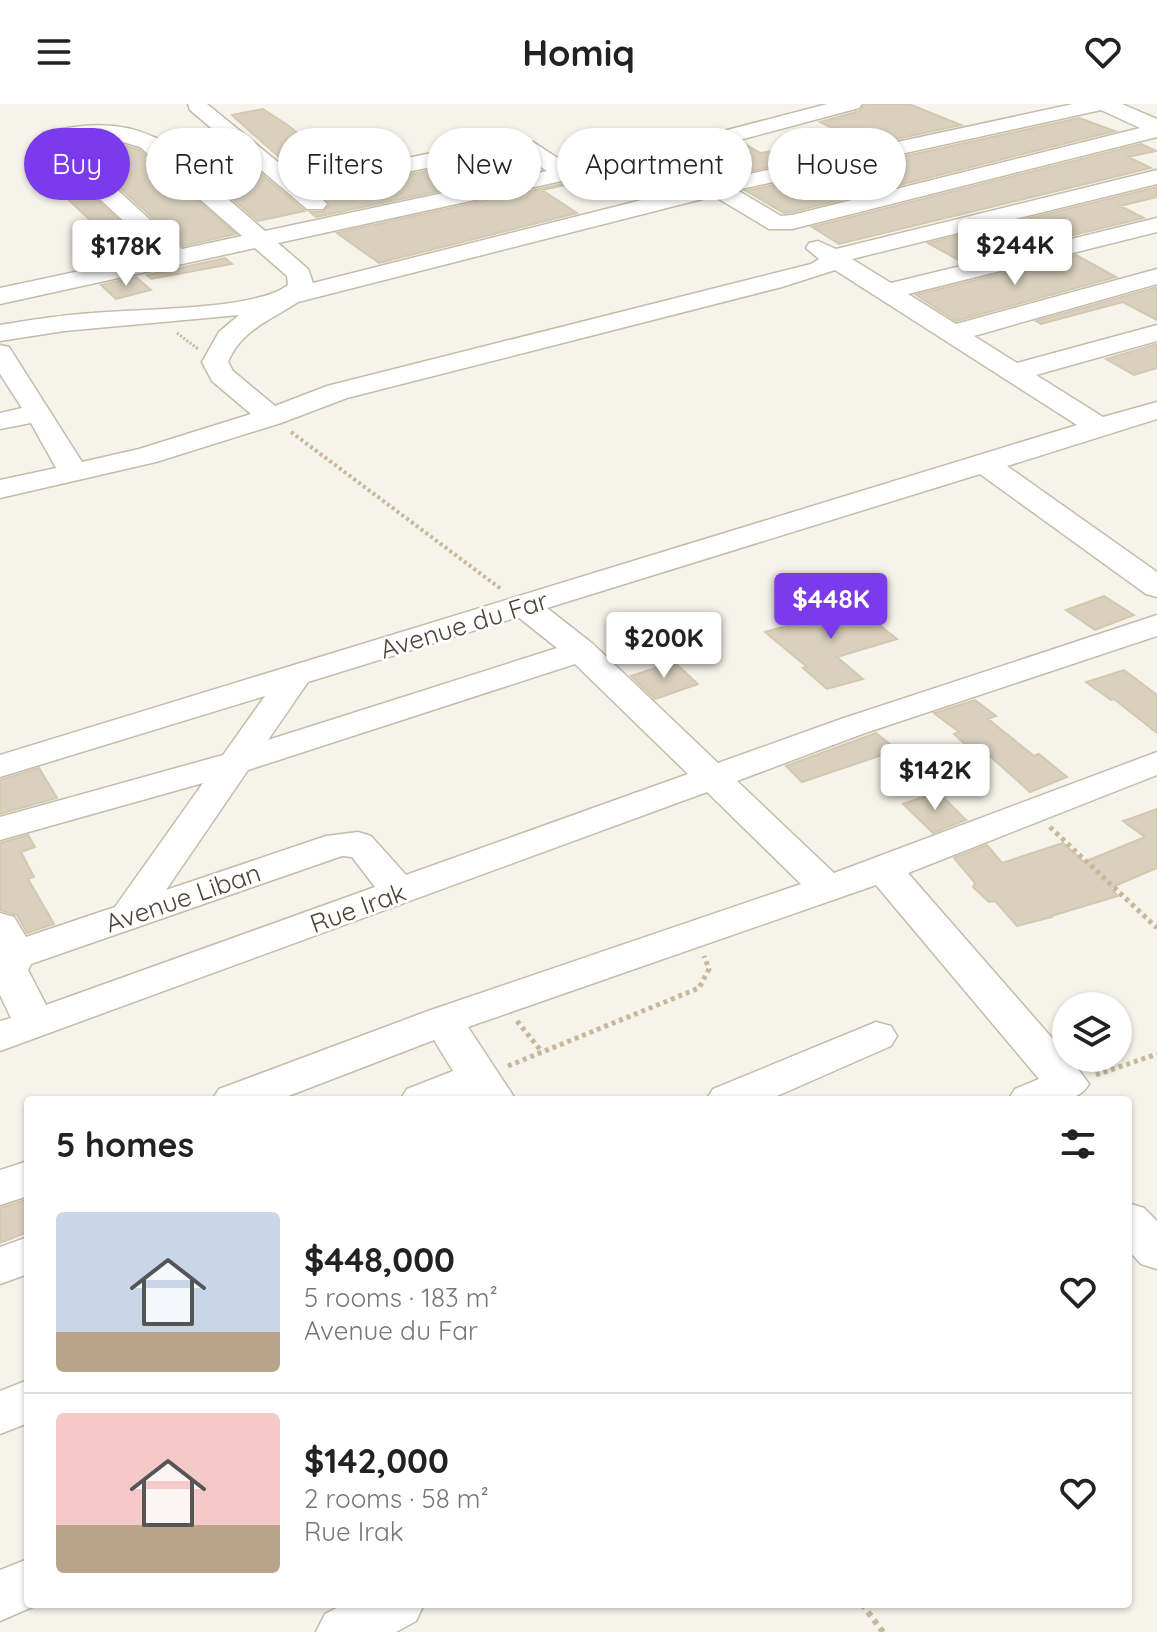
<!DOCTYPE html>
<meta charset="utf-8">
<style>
body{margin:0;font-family:Quicksand,sans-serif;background:#f2f2f2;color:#222;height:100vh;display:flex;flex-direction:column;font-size:30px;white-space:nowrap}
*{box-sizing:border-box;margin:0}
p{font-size:26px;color:#767676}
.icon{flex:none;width:44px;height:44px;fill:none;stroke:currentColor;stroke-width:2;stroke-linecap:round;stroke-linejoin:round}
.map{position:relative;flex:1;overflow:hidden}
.sheet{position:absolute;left:24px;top:992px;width:1108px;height:512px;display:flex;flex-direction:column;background:#fff;border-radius:8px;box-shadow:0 2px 6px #0004}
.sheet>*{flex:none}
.top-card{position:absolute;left:24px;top:24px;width:1110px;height:72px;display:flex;gap:16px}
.fabs{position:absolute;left:1052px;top:888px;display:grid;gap:16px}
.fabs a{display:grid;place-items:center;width:80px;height:80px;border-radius:50%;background:#fff;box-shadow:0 2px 6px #0004;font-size:40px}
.price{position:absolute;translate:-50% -68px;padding:0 18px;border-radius:8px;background:#fff;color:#222;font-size:26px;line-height:52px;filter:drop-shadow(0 2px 4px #0008)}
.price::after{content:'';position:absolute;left:50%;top:48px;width:24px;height:18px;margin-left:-12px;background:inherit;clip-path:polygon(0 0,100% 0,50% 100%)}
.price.current{background:#7c3aed;color:#fff}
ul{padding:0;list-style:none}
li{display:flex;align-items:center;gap:24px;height:200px;padding:0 32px}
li+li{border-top:2px solid #e0e0e0}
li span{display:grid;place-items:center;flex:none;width:224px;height:160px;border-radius:8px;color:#555}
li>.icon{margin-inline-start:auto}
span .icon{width:96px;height:96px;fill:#fffc;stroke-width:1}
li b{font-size:34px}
h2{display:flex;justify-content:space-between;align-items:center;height:96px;padding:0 32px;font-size:34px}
.pill{padding:0 28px;border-radius:36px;background:#fff;box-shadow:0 2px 6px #0004;font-size:28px;line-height:72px}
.pill.current{background:#7c3aed;color:#fff}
header{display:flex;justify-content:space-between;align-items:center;height:104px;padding:0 32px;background:#fff;font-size:36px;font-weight:700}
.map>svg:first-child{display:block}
.building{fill:#d9d0be;stroke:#d4c8b0;stroke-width:2}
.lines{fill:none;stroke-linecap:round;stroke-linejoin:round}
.minor-casing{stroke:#c3bcab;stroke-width:3}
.path-far3{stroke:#c6b99b;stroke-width:3;stroke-dasharray:2 2;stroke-linecap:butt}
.path-far2{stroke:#c6b99b;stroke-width:4;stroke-dasharray:3 3;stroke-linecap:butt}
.path-far1{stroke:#c6b99b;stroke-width:5;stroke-dasharray:4 4;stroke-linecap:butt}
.path{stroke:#c6b99b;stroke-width:6;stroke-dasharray:5 5;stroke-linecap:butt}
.minor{fill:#fff;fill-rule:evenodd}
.labels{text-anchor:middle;stroke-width:6;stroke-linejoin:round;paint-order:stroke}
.street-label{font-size:26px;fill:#4b4437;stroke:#fff}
</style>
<header><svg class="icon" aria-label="menu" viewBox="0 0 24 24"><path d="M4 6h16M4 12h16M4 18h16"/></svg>Homiq<svg class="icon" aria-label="heart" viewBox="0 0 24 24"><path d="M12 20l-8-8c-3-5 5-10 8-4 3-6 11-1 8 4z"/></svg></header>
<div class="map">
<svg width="1157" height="1528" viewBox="0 0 1157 1528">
<rect width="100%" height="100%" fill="#f6f3ea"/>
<path class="building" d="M865,0H909L961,21L723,73L689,53L742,38L760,49L851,33L820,18L860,7Z
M263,5L289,22L340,65L301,73L232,11Z
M1079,14L1115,27L792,108L784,109L746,87Z
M191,33L211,50L232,46L241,53L194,62L167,38Z
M97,36L101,42L117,39L139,46L236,130L183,142L72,40Z
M1141,40L1156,47L1128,53L1151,64L839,140L812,123Z
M505,51L518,52L539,66L316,113L310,108H323L329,102L320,89Z
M56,58L153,148L130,153L33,63Z
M260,69L305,107L258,117L213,78Z
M562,80L565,81L542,86L577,109L379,159L337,129Z
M1157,83V93L1120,102L1144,114L962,158L928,139Z
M1076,151L1116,173L956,217L916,191Z
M225,154L232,160L151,175L147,171Z
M136,173L151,186L116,195L101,181Z
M1157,183V216L1123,198L1041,220L1036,217Z
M1157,240V264L1134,271L1106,255Z
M1104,492L1134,511L1095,526L1066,506Z
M848,496L897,535L837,553L863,575L827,585L803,564L807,563L765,528L819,513L812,507Z
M674,558L698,580L655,595L631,572Z
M1124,566L1157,591V629L1114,595L1111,596L1086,578Z
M975,596L996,612L988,615L1034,652L1039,650L1067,673L1030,688L983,646L975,649L954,630L959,628L934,609Z
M876,629L897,646L802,678L786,662Z
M39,664L57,694L0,710V676Z
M938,688L966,716L933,729L903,700Z
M1157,705V764L1110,784L1118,792L1051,812L1052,813L1017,822L995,797L989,798L973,783L975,779L954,754L987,741L1002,759L1063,739L1084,758L1145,733L1123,717Z
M28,731L35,743L21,748L34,773L28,775L54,820L27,829L17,811L0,806V739Z
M28,1095V1128L0,1139V1104Z"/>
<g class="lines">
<g class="minor-casing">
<path id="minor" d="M188,0H207L300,76L505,34L533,38L570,62L685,37L827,0H862L859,4L687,50L584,72L586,75L583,80L575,82L562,77L278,139L308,165L313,179L717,77L1073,0H1122L1157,15V33L792,125H769L714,92L298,198C271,216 241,226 228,258L233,267L275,302L327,282L811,160L819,155L806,144L809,139L818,137L836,145L1157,66V80L852,155L891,179L1157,114V128L908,190L956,220L1157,165V180L974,232L1017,259L1157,221V237L1036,271L1103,313L1157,298V315L1007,362L1157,468V493L1146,490L980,370L547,504L593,540L718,659L841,615L1157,511V532L865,629L737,677L834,769L1157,648V671L908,769L1066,950V954H1070L1089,980C1075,1005 1034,996 1008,996L1015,985L1039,975L876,781L468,923L516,996H472L470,993L400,996L407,985L453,967L434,936L278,996H212L219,985L428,907L801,780L707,688L0,947V917L11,914L0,891V809L14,813L26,833L115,803L203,679L0,736V713L223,651L265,592L0,673V651L1077,321L835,166L782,183L347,294L281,319L156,358L0,394V376L56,364L31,319L0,325V309L22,304L0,270V241L9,243L82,358L139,345L251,310L212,277L202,258L219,228L239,211L64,227L0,237V221C31,216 61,211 93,209C135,205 258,206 288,181L287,172L255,144L0,200V184L159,150L45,44L40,34L43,29C81,20 117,16 154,33C168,39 181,55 193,65L248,55L190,6ZM1101,6L1140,24L792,111L781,112L737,86ZM79,33H106L140,43L242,132L182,145L64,37ZM505,48L519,49L547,67L265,127L206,76L261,66L307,105H323L327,100L314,87ZM518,513L557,544L268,636L308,578ZM575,560L688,670L406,771L371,732L358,728L326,732L166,786L248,666ZM342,752L352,753L375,783L46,901L28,866L31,860Z
M876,918L891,922L897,932L891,942L768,996H706L713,985Z
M28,1057V1092L0,1101V1066Z
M1128,1099L1144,1104L1157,1117V1165L1141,1160L1128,1146Z
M28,1133V1170L0,1180V1143Z
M28,1276V1319L0,1330V1287Z
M28,1455V1500H39L0,1517V1466Z
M344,1500H424L416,1517L396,1528H316L325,1510Z"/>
</g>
<path class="path-far3" d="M177,229L198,245"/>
<path class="path-far2" d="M291,328L501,485"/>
<path class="path-far1" d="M1050,723L1157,824
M517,917L542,948
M508,962L699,884L709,865L704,852
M1096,971L1157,950"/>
<path class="path" d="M862,1500L883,1528"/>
<use href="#minor" class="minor"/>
</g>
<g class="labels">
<g class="street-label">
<text transform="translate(464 521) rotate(-17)" y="9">Avenue du Far</text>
<text transform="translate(183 794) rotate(-19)" y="9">Avenue Liban</text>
<text transform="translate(358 804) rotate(-20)" y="9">Rue Irak</text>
</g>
</g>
</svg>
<div class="fabs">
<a><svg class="icon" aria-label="layers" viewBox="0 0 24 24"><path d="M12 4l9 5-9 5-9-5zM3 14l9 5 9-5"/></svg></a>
</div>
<b class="price" style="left:1015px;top:183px">$244K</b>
<b class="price" style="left:126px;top:184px">$178K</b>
<b class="price current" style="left:831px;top:537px">$448K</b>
<b class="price" style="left:664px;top:576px">$200K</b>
<b class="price" style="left:935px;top:708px">$142K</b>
<div class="top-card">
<a class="pill current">Buy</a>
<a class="pill">Rent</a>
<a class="pill">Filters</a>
<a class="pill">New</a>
<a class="pill">Apartment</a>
<a class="pill">House</a>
</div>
<section class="sheet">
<h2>5 homes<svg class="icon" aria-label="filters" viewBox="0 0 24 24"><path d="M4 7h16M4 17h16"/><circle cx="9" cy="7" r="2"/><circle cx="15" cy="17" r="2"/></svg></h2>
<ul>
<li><span style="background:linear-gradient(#c9d6e8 75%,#b9a48a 0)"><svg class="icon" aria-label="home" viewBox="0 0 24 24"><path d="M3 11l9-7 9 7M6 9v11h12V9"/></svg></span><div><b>$448,000</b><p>5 rooms · 183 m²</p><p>Avenue du Far</p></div><svg class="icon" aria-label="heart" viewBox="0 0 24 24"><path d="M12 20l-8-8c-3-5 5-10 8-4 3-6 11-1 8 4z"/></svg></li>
<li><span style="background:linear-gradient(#f6c9c9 70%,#b9a48a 0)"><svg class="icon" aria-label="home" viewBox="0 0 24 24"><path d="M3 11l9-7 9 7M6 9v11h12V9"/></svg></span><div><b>$142,000</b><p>2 rooms · 58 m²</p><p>Rue Irak</p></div><svg class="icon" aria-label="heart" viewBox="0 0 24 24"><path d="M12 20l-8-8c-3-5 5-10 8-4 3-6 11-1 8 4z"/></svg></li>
</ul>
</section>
</div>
